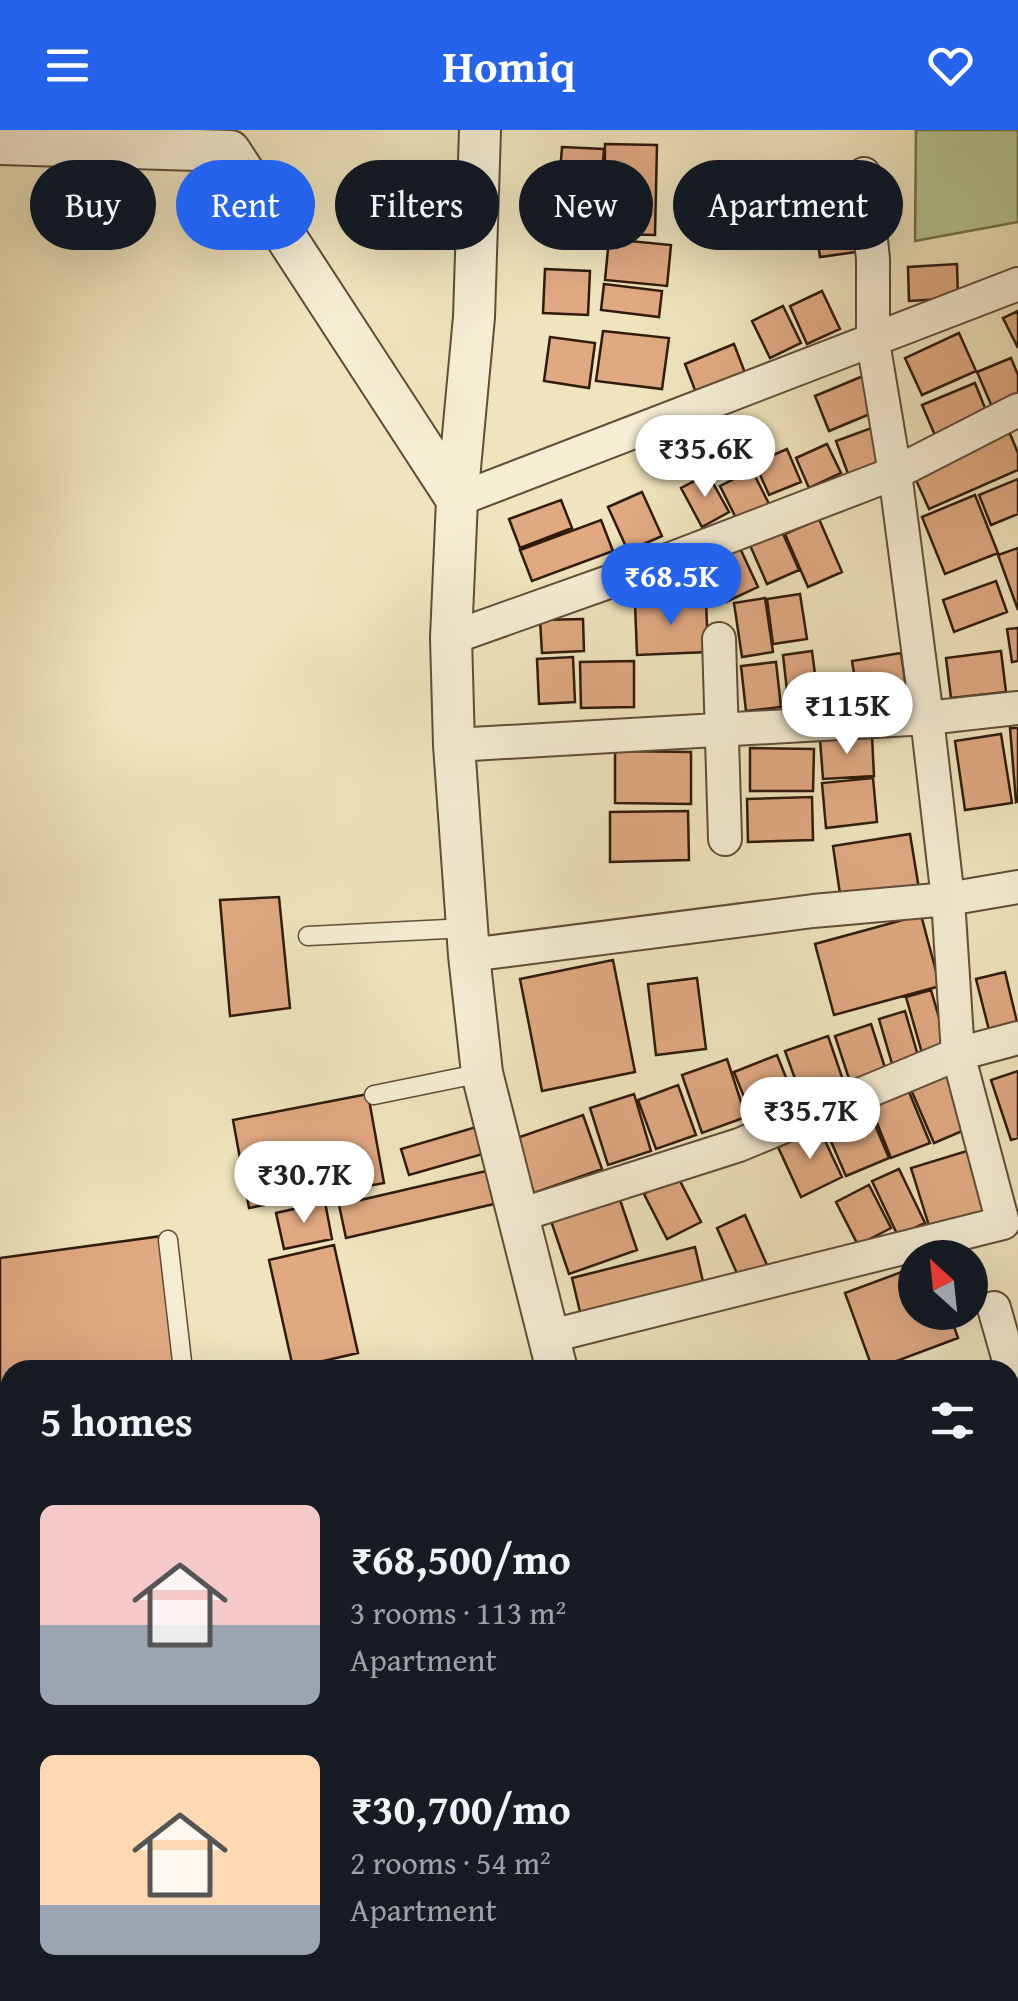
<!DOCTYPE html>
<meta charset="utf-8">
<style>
body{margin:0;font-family:"Gentium Book Plus",serif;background:#242831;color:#f1f3f6;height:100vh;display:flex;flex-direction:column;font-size:38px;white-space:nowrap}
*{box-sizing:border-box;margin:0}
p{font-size:32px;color:#9ea1a6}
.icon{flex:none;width:55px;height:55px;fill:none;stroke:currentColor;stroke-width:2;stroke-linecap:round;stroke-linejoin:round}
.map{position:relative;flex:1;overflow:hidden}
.panel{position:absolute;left:0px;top:1230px;width:1020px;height:642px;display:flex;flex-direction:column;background:#171b24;border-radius:30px 30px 0 0;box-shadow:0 10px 40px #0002}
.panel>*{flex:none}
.hud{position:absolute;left:30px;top:30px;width:960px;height:90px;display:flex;gap:20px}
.needle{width:65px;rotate:333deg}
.tools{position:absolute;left:898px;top:1110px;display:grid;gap:20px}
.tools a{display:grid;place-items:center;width:90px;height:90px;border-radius:50%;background:#171b24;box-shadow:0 10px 40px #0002;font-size:50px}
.price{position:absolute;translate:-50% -85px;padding:0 22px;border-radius:35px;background:#fff;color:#222;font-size:32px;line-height:65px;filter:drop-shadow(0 2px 5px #0008)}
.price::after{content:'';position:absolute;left:50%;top:60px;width:30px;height:22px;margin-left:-15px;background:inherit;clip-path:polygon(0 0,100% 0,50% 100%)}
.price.selected{background:#2563eb;color:#fff}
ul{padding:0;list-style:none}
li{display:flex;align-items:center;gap:30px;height:250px;padding:0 40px}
li span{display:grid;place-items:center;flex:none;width:280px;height:200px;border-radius:15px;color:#555}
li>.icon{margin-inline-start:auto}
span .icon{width:120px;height:120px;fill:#fffc;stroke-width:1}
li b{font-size:42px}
h2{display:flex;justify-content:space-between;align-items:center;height:120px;padding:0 40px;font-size:42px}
.chip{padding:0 35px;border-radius:45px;background:#171b24;box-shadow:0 10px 40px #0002;font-size:35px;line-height:90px}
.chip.selected{background:#2563eb;color:#fff}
header{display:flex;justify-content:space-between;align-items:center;height:130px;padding:0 40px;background:#2563eb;color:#fff;font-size:45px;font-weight:600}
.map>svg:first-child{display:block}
.green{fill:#b6c593;stroke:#73704f;stroke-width:2.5}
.building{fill:#e0a982;stroke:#301b0b;stroke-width:2.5}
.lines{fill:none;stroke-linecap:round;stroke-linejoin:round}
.service-casing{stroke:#604d38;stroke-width:21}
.minor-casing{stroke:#604d38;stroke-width:36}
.tertiary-casing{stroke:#604d38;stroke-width:44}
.trunk-casing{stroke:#301b0b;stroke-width:59}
.service{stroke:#f5edd4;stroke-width:18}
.minor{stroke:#f5edd4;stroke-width:32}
.tertiary{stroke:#f5edd4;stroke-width:40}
.trunk{stroke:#efe4bd;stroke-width:55}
</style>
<header><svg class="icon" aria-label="menu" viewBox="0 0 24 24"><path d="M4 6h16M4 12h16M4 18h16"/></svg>Homiq<svg class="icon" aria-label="heart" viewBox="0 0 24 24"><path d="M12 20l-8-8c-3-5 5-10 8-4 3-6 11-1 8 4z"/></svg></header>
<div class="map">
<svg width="1018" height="1871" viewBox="0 0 1018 1871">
<rect width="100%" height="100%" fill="#efe4bd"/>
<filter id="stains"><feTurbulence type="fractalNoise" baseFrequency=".002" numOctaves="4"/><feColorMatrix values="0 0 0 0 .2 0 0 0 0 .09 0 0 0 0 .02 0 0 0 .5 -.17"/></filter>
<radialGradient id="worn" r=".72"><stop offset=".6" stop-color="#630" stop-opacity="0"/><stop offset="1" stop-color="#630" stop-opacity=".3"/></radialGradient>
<path class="green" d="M916,0H1018V92L915,111Z"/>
<path class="building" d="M605,14L657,15L655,105L604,104Z
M562,17L604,19L597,108L555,104Z
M862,61L865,87L816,92L813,66Z
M867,94L871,120L820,127L816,101Z
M609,109L671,115L667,156L605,150Z
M957,134L958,168L909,171L908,137Z
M545,139L590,141L588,185L543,183Z
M604,154L662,161L659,187L601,180Z
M822,161L840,199L807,214L790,176Z
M783,176L801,213L770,228L752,191Z
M1018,181V218L1003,188Z
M603,201L669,208L662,259L596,251Z
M959,203L976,241L922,265L905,228Z
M550,207L595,213L589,258L544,251Z
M734,214L747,248L698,268L685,234Z
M1011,228L1018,245V268L993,279L977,242Z
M868,244L882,279L829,301L815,266Z
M975,253L989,288L937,310L922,275Z
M874,297L886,331L848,344L836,311Z
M1008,299L1018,323V340L929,379L912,341Z
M704,309L715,331L680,347L670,325Z
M827,314L841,343L809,358L796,328Z
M787,319L801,352L769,365L755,333Z
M752,340L770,376L738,392L720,356Z
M708,344L729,382L702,397L681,358Z
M1018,349V384L991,395L979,365Z
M642,362L662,406L628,421L608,377Z
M975,365L998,423L945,444L922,387Z
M561,370L572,398L520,418L509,389Z
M819,389L842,442L808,457L785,404Z
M601,390L613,421L532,451L520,420Z
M777,390L799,440L767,454L745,404Z
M739,416L758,457L726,472L707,430Z
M1018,418V480L998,425Z
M699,419L714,453L675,471L660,437Z
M996,451L1007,482L954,502L943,470Z
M800,464L807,509L773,514L767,469Z
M765,468L773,522L742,527L734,473Z
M706,471L708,522L637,525L635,474Z
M583,489L584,521L542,523L540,490Z
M1018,498V531L1012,532L1007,499Z
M812,521L818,567L788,570L783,525Z
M1001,521L1006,562L951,568L946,528Z
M901,523L909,578L861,586L852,531Z
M573,527L575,572L539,574L537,529Z
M634,531V577L581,578L580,532Z
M776,532L781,577L746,581L741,536Z
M1010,598H1018V671L1016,672Z
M1001,604L1012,673L965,680L955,611Z
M872,606L874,646L823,649L820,609Z
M750,618L814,619L813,661H750Z
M615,621L691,622V674L615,673Z
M873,648L877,692L826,698L822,653Z
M812,667L813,710L748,712L747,669Z
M688,681L689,730L610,732V682Z
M910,704L919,759L841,771L833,716Z
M279,767L290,878L230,886L220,770Z
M921,785L940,856L834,885L815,814Z
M613,830L635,942L542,961L520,849Z
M1005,842L1018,896L990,904L976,849Z
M697,848L706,919L656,925L648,854Z
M931,860L947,915L922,923L906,867Z
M905,881L921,936L895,944L879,889Z
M871,894L887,944L851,955L835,906Z
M828,906L845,956L803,971L785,921Z
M777,925L797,975L754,992L734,942Z
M727,929L746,987L702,1003L682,945Z
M949,937L974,996L934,1013L909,955Z
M1018,941V1008L1011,1010L991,950Z
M905,952L930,1013L891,1028L867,968Z
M678,955L696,1005L656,1019L638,970Z
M368,964L384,1053L249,1078L233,990Z
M634,964L651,1021L608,1035L590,978Z
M866,974L889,1028L846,1046L823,993Z
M583,985L602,1039L534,1063L514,1009Z
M483,995L490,1022L409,1045L401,1019Z
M819,998L842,1047L801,1067L778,1017Z
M970,1020L989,1080L930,1099L911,1038Z
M899,1039L925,1093L898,1106L872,1051Z
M486,1041L494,1074L346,1108L339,1075Z
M678,1047L701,1092L667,1109L644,1064Z
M615,1055L637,1120L569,1144L547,1079Z
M869,1055L891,1098L858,1115L836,1072Z
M325,1072L332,1109L284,1119L276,1083Z
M745,1085L767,1135L739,1148L717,1098Z
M162,1106L180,1240H10V1349L0,1351V1128Z
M334,1115L358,1223L293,1238L269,1130Z
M695,1117L704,1156L581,1186L572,1148Z
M915,1137V1182H949L958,1208L873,1240L845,1163Z
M1018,1756V1793L1010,1795V1758Z
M1018,1804V1842L1010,1843V1806Z
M24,1862H120L121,1871H25Z
M155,1862H231L232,1871H155Z
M393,1862H491L493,1871H394Z
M526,1862H548L549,1871H516L514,1865Z
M552,1862H636V1863L604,1871H554Z
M743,1862H827L826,1871H745Z"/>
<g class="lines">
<g class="service-casing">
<path id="service" d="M308,806L467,798
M374,965L482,943
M168,1110L183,1240
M259,1862L260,1871"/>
</g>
<g class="minor-casing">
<path id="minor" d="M457,370L1018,154
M451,508L634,443L895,343L1018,280
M719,509L725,709
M454,615L927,588L1018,578
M469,825L813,781L948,769L1018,757
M520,1085L739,1015L958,924L1018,908
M994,1178L1018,1262
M547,1207L1003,1093L958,924L948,769L927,588L895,343L873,212V129L864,44
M1010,1718L1018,1737
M386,1862L388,1871
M737,1862L739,1871
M837,1862L840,1871"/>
</g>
<g class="tertiary-casing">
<path id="tertiary" d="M480,0L474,187L457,370L451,508L454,615L469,825L482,943L557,1240
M0,14L230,21L457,370"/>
</g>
<g class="trunk-casing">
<path id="trunk" d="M1010,1409L1018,1408
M1010,1452L1018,1451
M0,1594L10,1592
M0,1637L10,1635"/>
</g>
<use href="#service" class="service"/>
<use href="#minor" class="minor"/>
<use href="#tertiary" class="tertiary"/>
<use href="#trunk" class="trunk"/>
</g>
<rect width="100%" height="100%" filter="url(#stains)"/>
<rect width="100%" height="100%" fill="url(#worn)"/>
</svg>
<div class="tools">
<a><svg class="needle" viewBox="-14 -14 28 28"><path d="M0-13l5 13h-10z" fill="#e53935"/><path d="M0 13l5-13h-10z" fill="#9ea1a6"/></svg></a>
</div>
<b class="price" style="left:705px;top:370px">₹35.6K</b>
<b class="price selected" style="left:671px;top:498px">₹68.5K</b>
<b class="price" style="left:847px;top:627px">₹115K</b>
<b class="price" style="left:810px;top:1032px">₹35.7K</b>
<b class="price" style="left:304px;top:1096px">₹30.7K</b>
<div class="hud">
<a class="chip">Buy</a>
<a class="chip selected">Rent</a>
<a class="chip">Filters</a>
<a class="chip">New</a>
<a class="chip">Apartment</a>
</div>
<section class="panel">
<h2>5 homes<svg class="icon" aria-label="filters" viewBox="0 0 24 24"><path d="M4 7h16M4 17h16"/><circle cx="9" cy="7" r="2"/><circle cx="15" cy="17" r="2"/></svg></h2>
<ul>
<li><span style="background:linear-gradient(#f6c9c9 60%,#9aa5b1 0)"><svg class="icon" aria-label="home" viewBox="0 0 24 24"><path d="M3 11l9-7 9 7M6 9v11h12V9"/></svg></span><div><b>₹68,500/mo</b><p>3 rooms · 113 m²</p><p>Apartment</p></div></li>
<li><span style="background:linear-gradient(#ffd9b3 75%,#9aa5b1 0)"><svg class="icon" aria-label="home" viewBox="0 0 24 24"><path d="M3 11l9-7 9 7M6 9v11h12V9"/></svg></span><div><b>₹30,700/mo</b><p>2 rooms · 54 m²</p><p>Apartment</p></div></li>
</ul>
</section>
</div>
